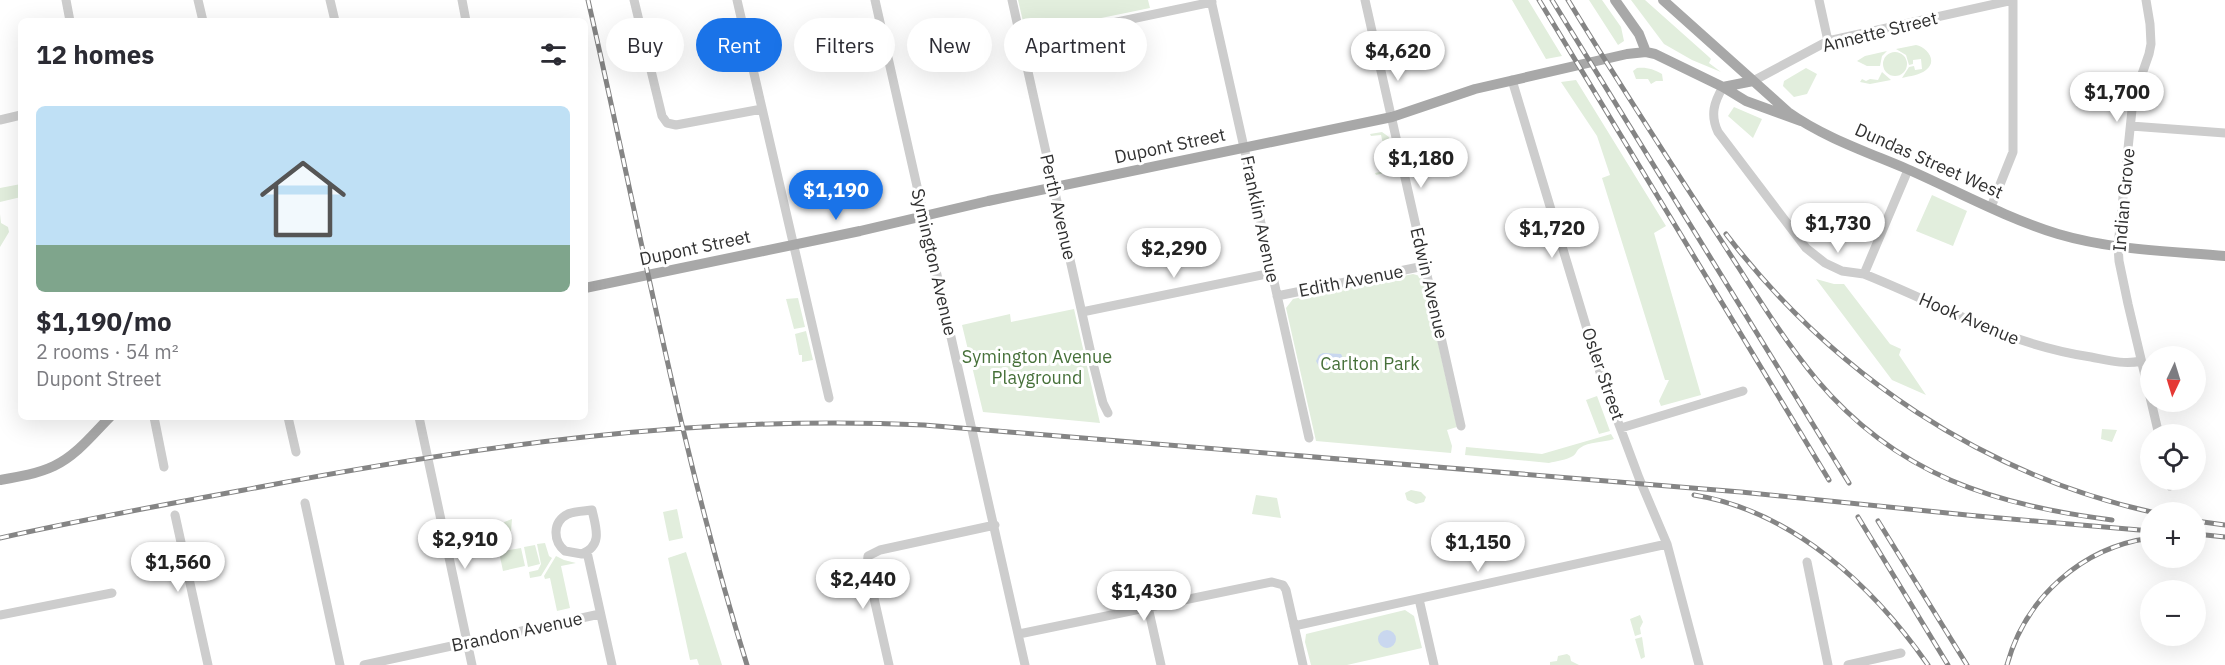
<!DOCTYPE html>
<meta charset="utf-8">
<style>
body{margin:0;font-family:"IBM Plex Sans",sans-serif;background:#f7f7f7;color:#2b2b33;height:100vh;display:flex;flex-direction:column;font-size:22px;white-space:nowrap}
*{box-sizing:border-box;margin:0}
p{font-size:20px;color:#7c7c81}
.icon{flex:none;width:33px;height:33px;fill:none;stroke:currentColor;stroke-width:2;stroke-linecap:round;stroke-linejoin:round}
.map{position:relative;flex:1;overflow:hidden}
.side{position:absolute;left:18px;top:18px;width:570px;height:402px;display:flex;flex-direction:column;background:#fff;border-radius:9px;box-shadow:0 6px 24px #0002}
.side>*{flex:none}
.top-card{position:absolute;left:606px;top:18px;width:570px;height:54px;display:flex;gap:12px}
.needle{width:39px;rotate:184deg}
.controls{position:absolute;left:2140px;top:346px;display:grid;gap:12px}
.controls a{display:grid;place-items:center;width:66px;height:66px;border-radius:50%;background:#fff;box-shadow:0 6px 24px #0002;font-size:30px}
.price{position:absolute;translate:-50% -51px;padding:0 14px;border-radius:21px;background:#fff;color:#222;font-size:20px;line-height:39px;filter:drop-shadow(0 2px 3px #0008)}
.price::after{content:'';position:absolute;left:50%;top:36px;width:18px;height:14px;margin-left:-9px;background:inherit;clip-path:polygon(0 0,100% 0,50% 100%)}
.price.current{background:#1a73e8;color:#fff}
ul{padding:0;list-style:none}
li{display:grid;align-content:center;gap:12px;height:318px;padding:0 18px}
li span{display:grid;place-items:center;height:186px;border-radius:9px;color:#555}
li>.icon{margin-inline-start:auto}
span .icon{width:108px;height:108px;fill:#fffc;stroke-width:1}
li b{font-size:26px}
h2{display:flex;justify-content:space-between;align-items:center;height:72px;padding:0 18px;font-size:26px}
.tag{padding:0 21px;border-radius:27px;background:#fff;box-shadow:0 6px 24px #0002;font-size:21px;line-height:54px}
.tag.current{background:#1a73e8;color:#fff}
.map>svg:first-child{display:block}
.green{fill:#e2eedd}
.water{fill:#c9d7ef}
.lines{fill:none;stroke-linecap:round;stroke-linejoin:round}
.minor{stroke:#cdcdcd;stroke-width:9}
.major{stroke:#a8a8a8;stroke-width:10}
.rail-casing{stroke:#858585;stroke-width:5}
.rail{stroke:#fff;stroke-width:3;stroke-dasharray:9;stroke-linecap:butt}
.labels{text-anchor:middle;stroke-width:6;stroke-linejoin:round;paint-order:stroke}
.street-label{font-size:18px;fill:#303030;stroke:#fff}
.park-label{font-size:18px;fill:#467039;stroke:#fff}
</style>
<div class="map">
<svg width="2225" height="665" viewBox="0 0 2225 665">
<rect width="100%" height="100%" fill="#fff"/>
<path class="green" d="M1018,0H1148L1150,8L1028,33L1025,30Z
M1512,0H1528L1562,56L1546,59Z
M1589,0H1602L1621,27L1624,41L1618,45Z
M1631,0H1645L1709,57L1711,59L1709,63L1721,72L1692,60L1664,44Z
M1916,45C1927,47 1938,61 1926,70C1920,75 1910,76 1902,78L1909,67L1914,66L1915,70L1922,69L1921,59L1913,60V64L1909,65L1906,55L1896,49Z
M1887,51L1882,56L1880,66H1867L1857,61L1865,56Z
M1883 64a12 12 0 1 1 24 0a12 12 0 1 1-24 0Z
M1637,68C1647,67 1653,69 1662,74L1663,81H1656L1651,84L1648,79H1636L1633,71Z
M1806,68L1817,74L1807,94L1794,97L1783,86L1784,81Z
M1882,72L1891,80L1870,84L1860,82L1862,79L1866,81L1870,79L1878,80Z
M1576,80L1666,226L1654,233L1701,395L1661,406L1659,401L1669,380H1665L1602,178L1610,175L1597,136L1561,82Z
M1734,107L1762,119L1753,138L1728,116Z
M1382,132L1389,137L1397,170L1376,175L1375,173L1389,170L1381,135L1371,136L1370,134Z
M21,184V197L0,202V188Z
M1932,195L1967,211L1953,246L1916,231Z
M0,214L1,223L8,227L9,232L0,247Z
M1413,274L1420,276L1424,281L1457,427L1447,430L1452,446L1451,453L1316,441L1286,308L1293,299Z
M1816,279L1834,284H1844L1890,344L1901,349L1899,355L1926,395L1892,380Z
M798,298L805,327L794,329L786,299Z
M1074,309L1100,423L983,412L962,325L1010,314L1011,322Z
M806,331L813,360L802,362V355H799L795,334Z
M1597,396L1610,431L1599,434L1586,400Z
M2102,429L2117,430L2112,442L2101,439Z
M1611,434L1614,439C1603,443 1589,441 1580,448C1576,451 1577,453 1573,456C1567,460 1556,461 1549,463L1465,455L1466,447L1542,454Z
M1411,490L1421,492L1426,497L1424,502L1416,504L1407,500L1405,493Z
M1256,495L1277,498L1281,518L1252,514Z
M677,509L683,538L669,541L663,512Z
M512,519L511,531L504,535L501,533L499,524Z
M545,543L549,556L552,558L541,576L530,578L529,572L538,570L541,564L537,544Z
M535,545L540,564L528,567L524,547Z
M521,548L525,566L503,571L499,552Z
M686,552L722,665H699L697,659L690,660L668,558Z
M556,556L564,560L576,563L561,566L570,608L557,611L550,578L545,579L544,576Z
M1405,610L1414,616L1422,648L1347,665H1311L1305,642L1306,634Z
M1640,615L1643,622L1640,628L1641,634L1635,636L1630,619Z
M1642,637L1645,657L1641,659L1635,639Z
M1567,654L1570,656L1571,661L1579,665H1550V662L1557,661L1558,656Z"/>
<path class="water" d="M1323,353L1341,354L1343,358V362L1330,371L1321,370L1316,361L1319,355Z
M1378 639a9 9 0 1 1 18 0a9 9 0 1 1-18 0Z"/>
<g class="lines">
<path class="minor" d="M66,0L70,21
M198,0L203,21
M330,0L335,21
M462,0L466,21
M634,0L662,116L667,123L676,125L762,109
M737,0L829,398
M875,0L1025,665
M1012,0L1094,367L1103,403L1108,413
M1211,0L1309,438
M1365,0L1461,426
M1819,0L1828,41
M2146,0L2150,24L2151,44L2149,54L2133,100L2118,246L2119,261L2128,304L2159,435
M1022,42L1212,2
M1512,80L1602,379L1639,478L1667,544L1699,665
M1753,81L1828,41L2013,0
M1723,87C1714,102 1710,115 1718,132L1806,248L1825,263L1842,271L1864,274C1942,305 2005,344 2091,357C2107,360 2124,365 2141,361
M0,120L21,115
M2131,126L2225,133
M1991,207L2013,152V0
M1864,274L1908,170
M1277,296L1424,266
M1082,312L1272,273
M154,417L164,467
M288,417L296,452
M419,417L472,665
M1621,428L1743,391
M2169,480L2170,486
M305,503L340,665
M592,510C596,528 603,545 582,554L565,551C553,541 552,522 568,514C575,511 585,511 592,510Z
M175,515L208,665
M587,552L612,665
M1807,562L1828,665
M1419,599L1434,665
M1148,607L1161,665
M0,615L112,593
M1294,626L1667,544
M1019,634L1272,582L1283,585L1286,590L1303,665
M364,665L600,614
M889,665L867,567L868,556L880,550L995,525
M1848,665L1901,653"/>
<path class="major" d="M1615,0L1639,34L1646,52
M1663,0L1788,112C1823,137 1867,152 1907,169C1957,191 2006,218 2058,234C2112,250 2169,251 2225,256
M1723,87L1753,81
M585,288L860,231L988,201L1392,117L1475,89L1627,54L1646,52L1655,54L1723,87L1746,101L1801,121
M0,480C18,477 37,474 54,466C77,455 93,434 110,417"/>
<g class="rail-casing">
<path id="rail" d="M588,0C639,222 679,447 747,665
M1539,0L1829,480
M1552,0L1849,483
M1568,0C1616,79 1666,156 1717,234C1749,283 1779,334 1817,380C1897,475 1994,505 2112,520
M1726,234C1833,374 1984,476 2156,513
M1694,495C1793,511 1873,586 1928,665
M1858,517L1948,665
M1878,521L1967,665
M2196,521L2225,525
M2196,534L2225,537
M0,538C81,520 162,505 244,490C468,447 695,414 924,425L1741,492L1977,516L2151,531
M2007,665C2025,598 2082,547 2151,538"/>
</g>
<use href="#rail" class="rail"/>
</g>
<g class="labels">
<g class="street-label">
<text transform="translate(1880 32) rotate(-14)" y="6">Annette Street</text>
<text transform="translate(1170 146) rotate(-12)" y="6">Dupont Street</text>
<text transform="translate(1929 161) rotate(24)" y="6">Dundas Street West</text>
<text transform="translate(2124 200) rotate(-85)" y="6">Indian Grove</text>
<text transform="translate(1058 207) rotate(77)" y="6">Perth Avenue</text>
<text transform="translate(1260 219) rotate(78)" y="6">Franklin Avenue</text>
<text transform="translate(695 248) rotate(-12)" y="6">Dupont Street</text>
<text transform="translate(934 262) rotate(77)" y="6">Symington Avenue</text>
<text transform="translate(1351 281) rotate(-11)" y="6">Edith Avenue</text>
<text transform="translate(1429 283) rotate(77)" y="6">Edwin Avenue</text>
<text transform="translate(1969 319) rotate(23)" y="6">Hook Avenue</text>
<text transform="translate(1603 374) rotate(71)" y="6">Osler Street</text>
<text transform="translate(517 632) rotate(-12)" y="6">Brandon Avenue</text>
</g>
<g class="park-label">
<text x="1037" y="363">Symington Avenue<tspan x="1037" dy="21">Playground</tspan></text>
<text x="1370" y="370">Carlton Park</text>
</g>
</g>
</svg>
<div class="controls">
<a><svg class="needle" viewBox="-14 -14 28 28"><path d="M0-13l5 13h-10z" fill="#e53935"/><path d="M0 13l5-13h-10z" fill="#7c7c81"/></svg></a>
<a><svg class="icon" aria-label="locate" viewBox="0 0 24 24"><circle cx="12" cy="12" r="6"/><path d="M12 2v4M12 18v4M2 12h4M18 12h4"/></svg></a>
<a>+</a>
<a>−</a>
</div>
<b class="price" style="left:1398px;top:82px">$4,620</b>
<b class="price" style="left:2117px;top:123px">$1,700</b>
<b class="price" style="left:1421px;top:189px">$1,180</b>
<b class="price current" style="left:836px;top:221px">$1,190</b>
<b class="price" style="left:1838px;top:254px">$1,730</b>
<b class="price" style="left:1552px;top:259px">$1,720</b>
<b class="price" style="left:1174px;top:279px">$2,290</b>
<b class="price" style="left:465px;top:570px">$2,910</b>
<b class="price" style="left:1478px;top:573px">$1,150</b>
<b class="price" style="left:178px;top:593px">$1,560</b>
<b class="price" style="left:863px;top:610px">$2,440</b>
<b class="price" style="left:1144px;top:622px">$1,430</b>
<div class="top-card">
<a class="tag">Buy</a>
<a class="tag current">Rent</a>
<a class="tag">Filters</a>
<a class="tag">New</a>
<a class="tag">Apartment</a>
</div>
<section class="side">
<h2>12 homes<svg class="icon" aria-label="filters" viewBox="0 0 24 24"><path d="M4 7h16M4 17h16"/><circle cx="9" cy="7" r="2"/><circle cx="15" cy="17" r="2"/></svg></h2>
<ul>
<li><span style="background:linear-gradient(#bfe0f5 75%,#7fa58c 0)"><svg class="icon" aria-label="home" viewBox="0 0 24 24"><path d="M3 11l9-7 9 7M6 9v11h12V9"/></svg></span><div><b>$1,190/mo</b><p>2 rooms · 54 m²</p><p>Dupont Street</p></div></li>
</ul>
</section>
</div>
